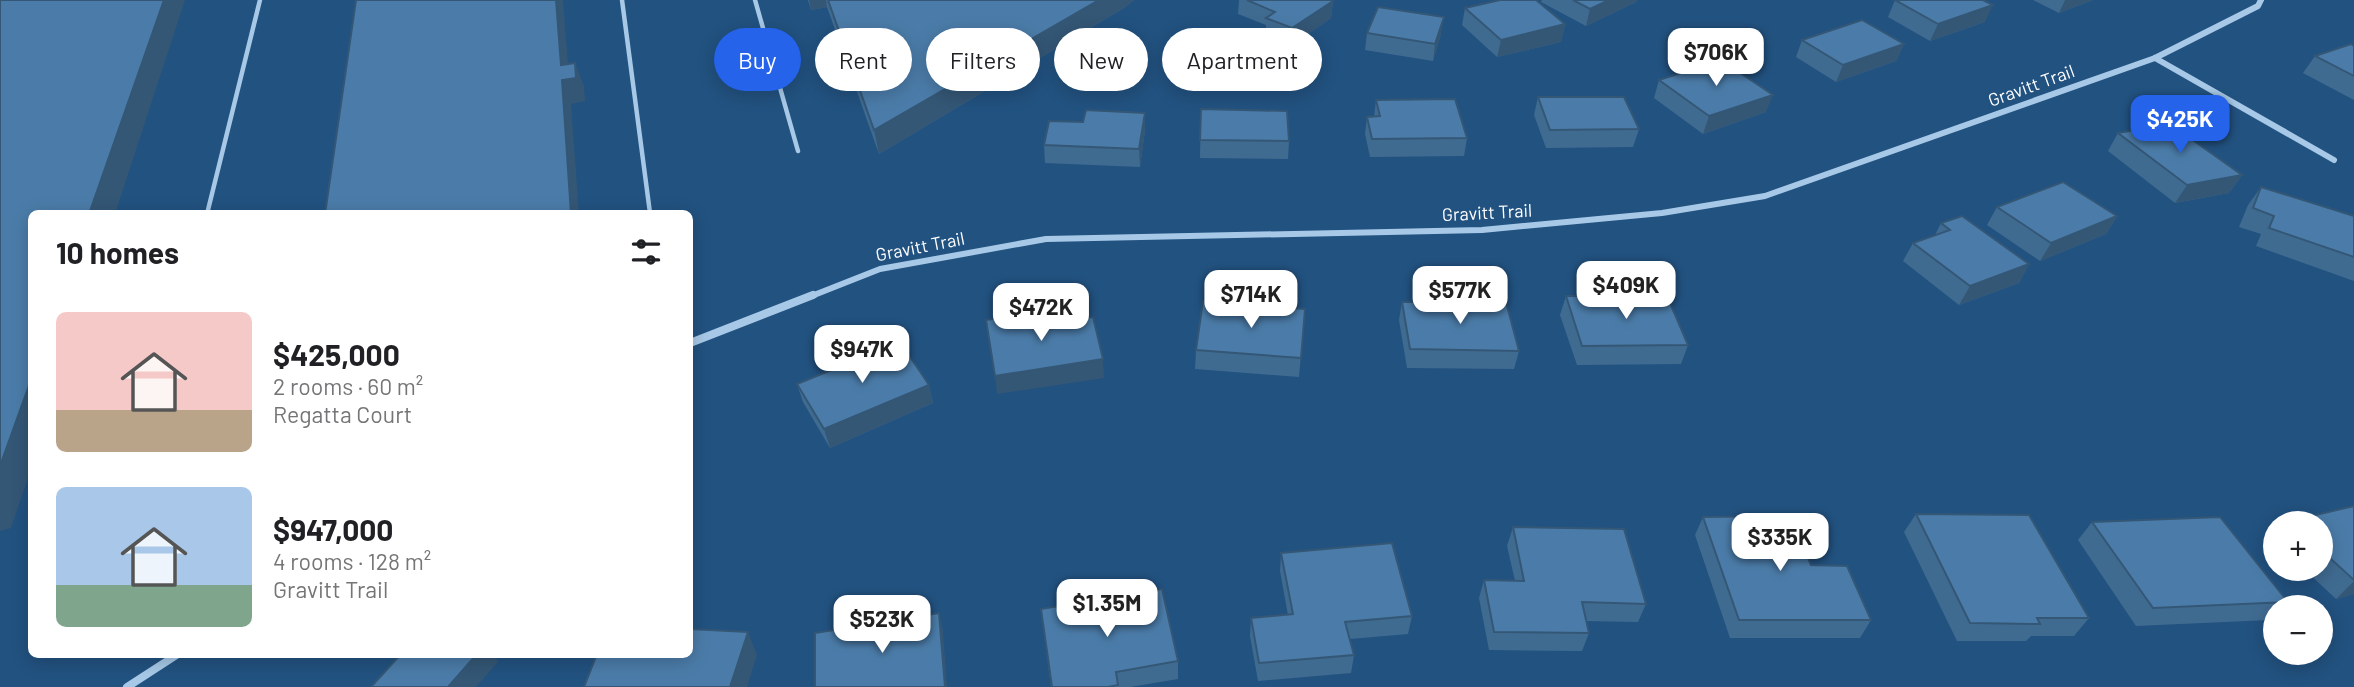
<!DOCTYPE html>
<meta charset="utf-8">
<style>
:root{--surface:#fff;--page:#f2f2f2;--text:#202124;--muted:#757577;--accent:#2563eb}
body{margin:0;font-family:Barlow,sans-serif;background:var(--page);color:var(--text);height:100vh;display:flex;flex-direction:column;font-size:26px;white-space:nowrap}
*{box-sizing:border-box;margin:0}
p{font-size:23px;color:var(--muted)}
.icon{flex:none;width:38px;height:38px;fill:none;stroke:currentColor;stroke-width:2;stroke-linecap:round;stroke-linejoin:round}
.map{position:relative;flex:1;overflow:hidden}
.drawer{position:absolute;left:28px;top:210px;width:665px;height:448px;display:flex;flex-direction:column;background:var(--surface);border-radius:10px;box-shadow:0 4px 18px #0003}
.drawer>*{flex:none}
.top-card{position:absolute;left:714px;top:28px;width:665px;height:63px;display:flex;gap:14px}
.fabs{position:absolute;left:2263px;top:511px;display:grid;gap:14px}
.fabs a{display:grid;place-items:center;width:70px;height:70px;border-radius:50%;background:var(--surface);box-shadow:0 4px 18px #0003;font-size:35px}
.price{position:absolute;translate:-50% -60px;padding:0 16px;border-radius:14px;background:#fff;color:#222;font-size:23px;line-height:46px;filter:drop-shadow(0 2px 4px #0008)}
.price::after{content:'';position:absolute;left:50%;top:42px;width:21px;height:16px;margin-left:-10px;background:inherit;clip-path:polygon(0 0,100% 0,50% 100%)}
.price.active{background:var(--accent);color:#fff}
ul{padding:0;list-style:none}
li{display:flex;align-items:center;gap:21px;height:175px;padding:0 28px}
li span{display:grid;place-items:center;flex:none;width:196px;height:140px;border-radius:10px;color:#555}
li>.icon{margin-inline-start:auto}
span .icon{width:84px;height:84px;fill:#fffc;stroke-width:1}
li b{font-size:30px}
h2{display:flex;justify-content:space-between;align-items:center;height:84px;padding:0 28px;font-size:30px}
.tag{padding:0 24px;border-radius:32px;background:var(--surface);box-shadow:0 4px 18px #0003;font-size:24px;line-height:63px}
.tag.active{background:var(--accent);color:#fff}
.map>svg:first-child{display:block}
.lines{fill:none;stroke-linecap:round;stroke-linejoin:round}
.lane{stroke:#a7c9e7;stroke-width:4.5}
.street-far1{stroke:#a7c9e7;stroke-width:6}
.street{stroke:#a7c9e7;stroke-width:8}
.wall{fill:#406b91}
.shaded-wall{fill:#345776}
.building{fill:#4b7ca9;stroke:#345776;stroke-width:2}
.labels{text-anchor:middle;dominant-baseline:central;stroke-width:5;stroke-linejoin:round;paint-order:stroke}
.street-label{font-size:18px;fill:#fff;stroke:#225280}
</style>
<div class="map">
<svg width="2354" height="687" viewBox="0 0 2354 687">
<rect width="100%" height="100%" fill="#225280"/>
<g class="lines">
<g class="lane">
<polyline points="622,0 650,213"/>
<polyline points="755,0 798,151"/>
<polyline points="207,214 260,0"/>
</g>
<g class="street-far1">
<polyline points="2155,58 2334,160"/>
<polyline points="809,297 880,269 1046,239 1482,230 1662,213 1765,196 2155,58 2258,6 2261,0"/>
</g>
<g class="street">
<polyline points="690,343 813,295"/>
<polyline points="127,687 178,654"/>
</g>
</g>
<g class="wall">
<polygon points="808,0 1134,0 1124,8 879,154 827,7 811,10"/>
<polygon points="1239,0 1331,0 1333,1 1331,18 1291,46 1266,35 1266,25 1238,14"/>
<polygon points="1542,0 1637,0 1636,2 1586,26 1541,2"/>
<polygon points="1895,0 1985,22 1930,41 1888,17"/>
<polygon points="2033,0 2093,0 2059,13"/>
<polygon points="1465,8 1565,24 1561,42 1497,57 1462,25"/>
<polygon points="1367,33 1441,34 1433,61 1365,50"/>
<polygon points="1802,40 1904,44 1896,61 1836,82 1796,57"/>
<polygon points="2354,46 2354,100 2303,73 2315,56"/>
<polygon points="1659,80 1766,112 1703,134 1654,98"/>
<polygon points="1538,97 1639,129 1633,147 1546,148 1534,115"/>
<polygon points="1376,100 1467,138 1464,156 1370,157 1365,134 1367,117 1374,117"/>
<polygon points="1201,109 1289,141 1288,159 1200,158"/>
<polygon points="1145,113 1145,130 1140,167 1045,163 1044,145 1083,122"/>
<polygon points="2118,133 2242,175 2229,193 2175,203 2108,151"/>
<polygon points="2261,187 2354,216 2354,281 2256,246 2261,234 2239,227 2248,205"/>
<polygon points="1997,207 2117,216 2106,234 2040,261 1987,225"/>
<polygon points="1941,223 2029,264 2019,283 1959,305 1903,261 1913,243 1935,235"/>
<polygon points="1566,296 1688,345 1681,364 1577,365 1560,315"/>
<polygon points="1402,302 1519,351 1514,369 1407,368 1399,320"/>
<polygon points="1305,309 1299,377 1195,369 1196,350"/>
<polygon points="797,384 929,385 933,403 830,448 803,402"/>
<polygon points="2354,506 2354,594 2336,599 2304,569 2320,569 2320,523 2288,523 2290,521"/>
<polygon points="1916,514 2089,618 2074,636 2031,636 2026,641 1957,641 1904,532"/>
<polygon points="1703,517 1811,565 1871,620 1860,638 1730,638 1695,535"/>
<polygon points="2092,522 2288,602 2283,607 2275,607 2275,615 2269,620 2136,626 2078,540"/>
<polygon points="1513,527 1646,604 1638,622 1586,621 1589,633 1582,651 1489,650 1479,598 1484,580 1515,581 1507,546"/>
<polygon points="1281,553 1412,616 1408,634 1350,639 1354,655 1351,673 1258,681 1250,636 1251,618 1288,615 1280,571"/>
<polygon points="1041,609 1178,661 1178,679 1130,687 1051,687"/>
</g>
<g class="shaded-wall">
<polygon points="164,0 185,0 115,214 89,214"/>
<polygon points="556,0 563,0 569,79 575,63 584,86 585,101 571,104 579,214 571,214"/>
<polygon points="809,0 826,0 827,7 811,10"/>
<polygon points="1099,0 1134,0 1124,8 879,154 874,130"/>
<polygon points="1609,0 1637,0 1636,2 1586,26 1590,9"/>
<polygon points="2065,0 2093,0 2059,13"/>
<polygon points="1333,1 1331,18 1291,46 1292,28"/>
<polygon points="1993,5 1985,22 1930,41 1938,24"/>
<polygon points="1444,17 1441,34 1433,61 1435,44"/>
<polygon points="1565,24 1561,42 1497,57 1501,40"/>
<polygon points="1904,44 1896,61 1836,82 1843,65"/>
<polygon points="1773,95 1766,112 1703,134 1709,116"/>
<polygon points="1145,113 1145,130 1140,167 1139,149"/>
<polygon points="2242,175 2229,193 2175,203 2187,185"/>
<polygon points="2117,216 2106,234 2040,261 2051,243"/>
<polygon points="2029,264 2019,283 1959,305 1970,286"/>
<polygon points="1103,359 1104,378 997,394 995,376"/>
<polygon points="32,377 32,466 11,528 0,531 0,466"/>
<polygon points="929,385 933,403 830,448 824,429"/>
<polygon points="2354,581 2354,594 2336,599"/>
<polygon points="939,613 943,631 947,687 945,687"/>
<polygon points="748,632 757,655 747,687 730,687"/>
<polygon points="477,654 494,654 498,662 476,687 448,687"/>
</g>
<g class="building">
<polygon points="0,0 164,0 89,214 32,214 32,377 0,466"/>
<polygon points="356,0 556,0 561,65 575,63 576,78 562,80 571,214 325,214"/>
<polygon points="828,0 1099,0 874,130"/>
<polygon points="1247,0 1331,0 1333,1 1292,28 1266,18 1275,12"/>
<polygon points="1500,0 1536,0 1565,24 1501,40 1465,8"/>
<polygon points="1573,0 1609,0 1590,9"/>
<polygon points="1895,0 1983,0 1993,5 1938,24"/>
<polygon points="1378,7 1444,17 1435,44 1367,33"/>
<polygon points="1862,20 1904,44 1843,65 1802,40"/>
<polygon points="2351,44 2354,46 2354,76 2315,56"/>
<polygon points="1721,60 1773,95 1709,116 1659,80"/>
<polygon points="1538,97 1624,97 1639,129 1550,130"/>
<polygon points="1455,99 1467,138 1372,139 1367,117 1380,116 1376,100"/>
<polygon points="1201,109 1287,111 1289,141 1200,140"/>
<polygon points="1086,110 1145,113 1139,149 1044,145 1049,121 1083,122"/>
<polygon points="2170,124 2242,175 2187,185 2118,133"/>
<polygon points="2063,182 2117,216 2051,243 1997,207"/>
<polygon points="2261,187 2354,216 2354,257 2269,228 2274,216 2253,208"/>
<polygon points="1962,216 2029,264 1970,286 1913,243 1950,230 1941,223"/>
<polygon points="1566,296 1667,296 1688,345 1582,346"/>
<polygon points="1203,301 1305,309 1301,358 1196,350"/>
<polygon points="1402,302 1506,302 1519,351 1410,349"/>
<polygon points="1034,313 1036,325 1093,317 1103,359 995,376 986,320"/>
<polygon points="900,342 929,385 824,429 797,384"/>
<polygon points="2354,506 2354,580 2320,549 2320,523 2292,523 2290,521"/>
<polygon points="1916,514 2029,515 2089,618 2037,618 2040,624 1970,623"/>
<polygon points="1790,516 1811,565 1847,566 1871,620 1739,620 1703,517"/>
<polygon points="2220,517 2288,602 2153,608 2092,522"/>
<polygon points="1513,527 1624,529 1646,604 1582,602 1589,633 1494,632 1484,580 1524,581"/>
<polygon points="1392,543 1412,616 1345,622 1354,655 1259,663 1251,618 1293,614 1281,553"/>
<polygon points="1162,589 1178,661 1116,672 1118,685 1108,687 1052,687 1041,609"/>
<polygon points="939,613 945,687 815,687 815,633"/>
<polygon points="690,629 748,632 730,687 584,687 597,654 690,654"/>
<polygon points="401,654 477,654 448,687 371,687"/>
</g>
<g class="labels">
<g class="street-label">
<text transform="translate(2031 85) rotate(-20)">Gravitt Trail</text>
<text transform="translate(1487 212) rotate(-3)">Gravitt Trail</text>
<text transform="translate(920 246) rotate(-11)">Gravitt Trail</text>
</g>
</g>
</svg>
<div class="fabs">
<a>+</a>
<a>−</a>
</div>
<b class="price" style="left:1716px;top:88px">$706K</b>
<b class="price active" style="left:2180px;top:155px">$425K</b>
<b class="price" style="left:1626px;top:321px">$409K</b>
<b class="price" style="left:1460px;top:326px">$577K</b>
<b class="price" style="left:1251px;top:330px">$714K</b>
<b class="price" style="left:1041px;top:343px">$472K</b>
<b class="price" style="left:862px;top:385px">$947K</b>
<b class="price" style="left:1780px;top:573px">$335K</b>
<b class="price" style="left:1107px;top:639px">$1.35M</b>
<b class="price" style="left:882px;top:655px">$523K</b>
<div class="top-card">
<a class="tag active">Buy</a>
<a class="tag">Rent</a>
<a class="tag">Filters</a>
<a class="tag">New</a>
<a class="tag">Apartment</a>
</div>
<section class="drawer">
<h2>10 homes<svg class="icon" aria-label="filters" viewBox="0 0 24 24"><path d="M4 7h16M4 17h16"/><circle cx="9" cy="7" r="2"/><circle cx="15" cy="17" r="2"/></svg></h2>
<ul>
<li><span style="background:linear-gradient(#f6c9c9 70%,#b9a48a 0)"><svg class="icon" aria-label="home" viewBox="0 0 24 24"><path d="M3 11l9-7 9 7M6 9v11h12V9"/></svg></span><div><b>$425,000</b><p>2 rooms · 60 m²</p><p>Regatta Court</p></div></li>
<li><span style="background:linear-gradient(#a9c7e8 70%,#7fa58c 0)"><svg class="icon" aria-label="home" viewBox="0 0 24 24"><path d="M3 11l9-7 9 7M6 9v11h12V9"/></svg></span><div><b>$947,000</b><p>4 rooms · 128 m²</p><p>Gravitt Trail</p></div></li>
</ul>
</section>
</div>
